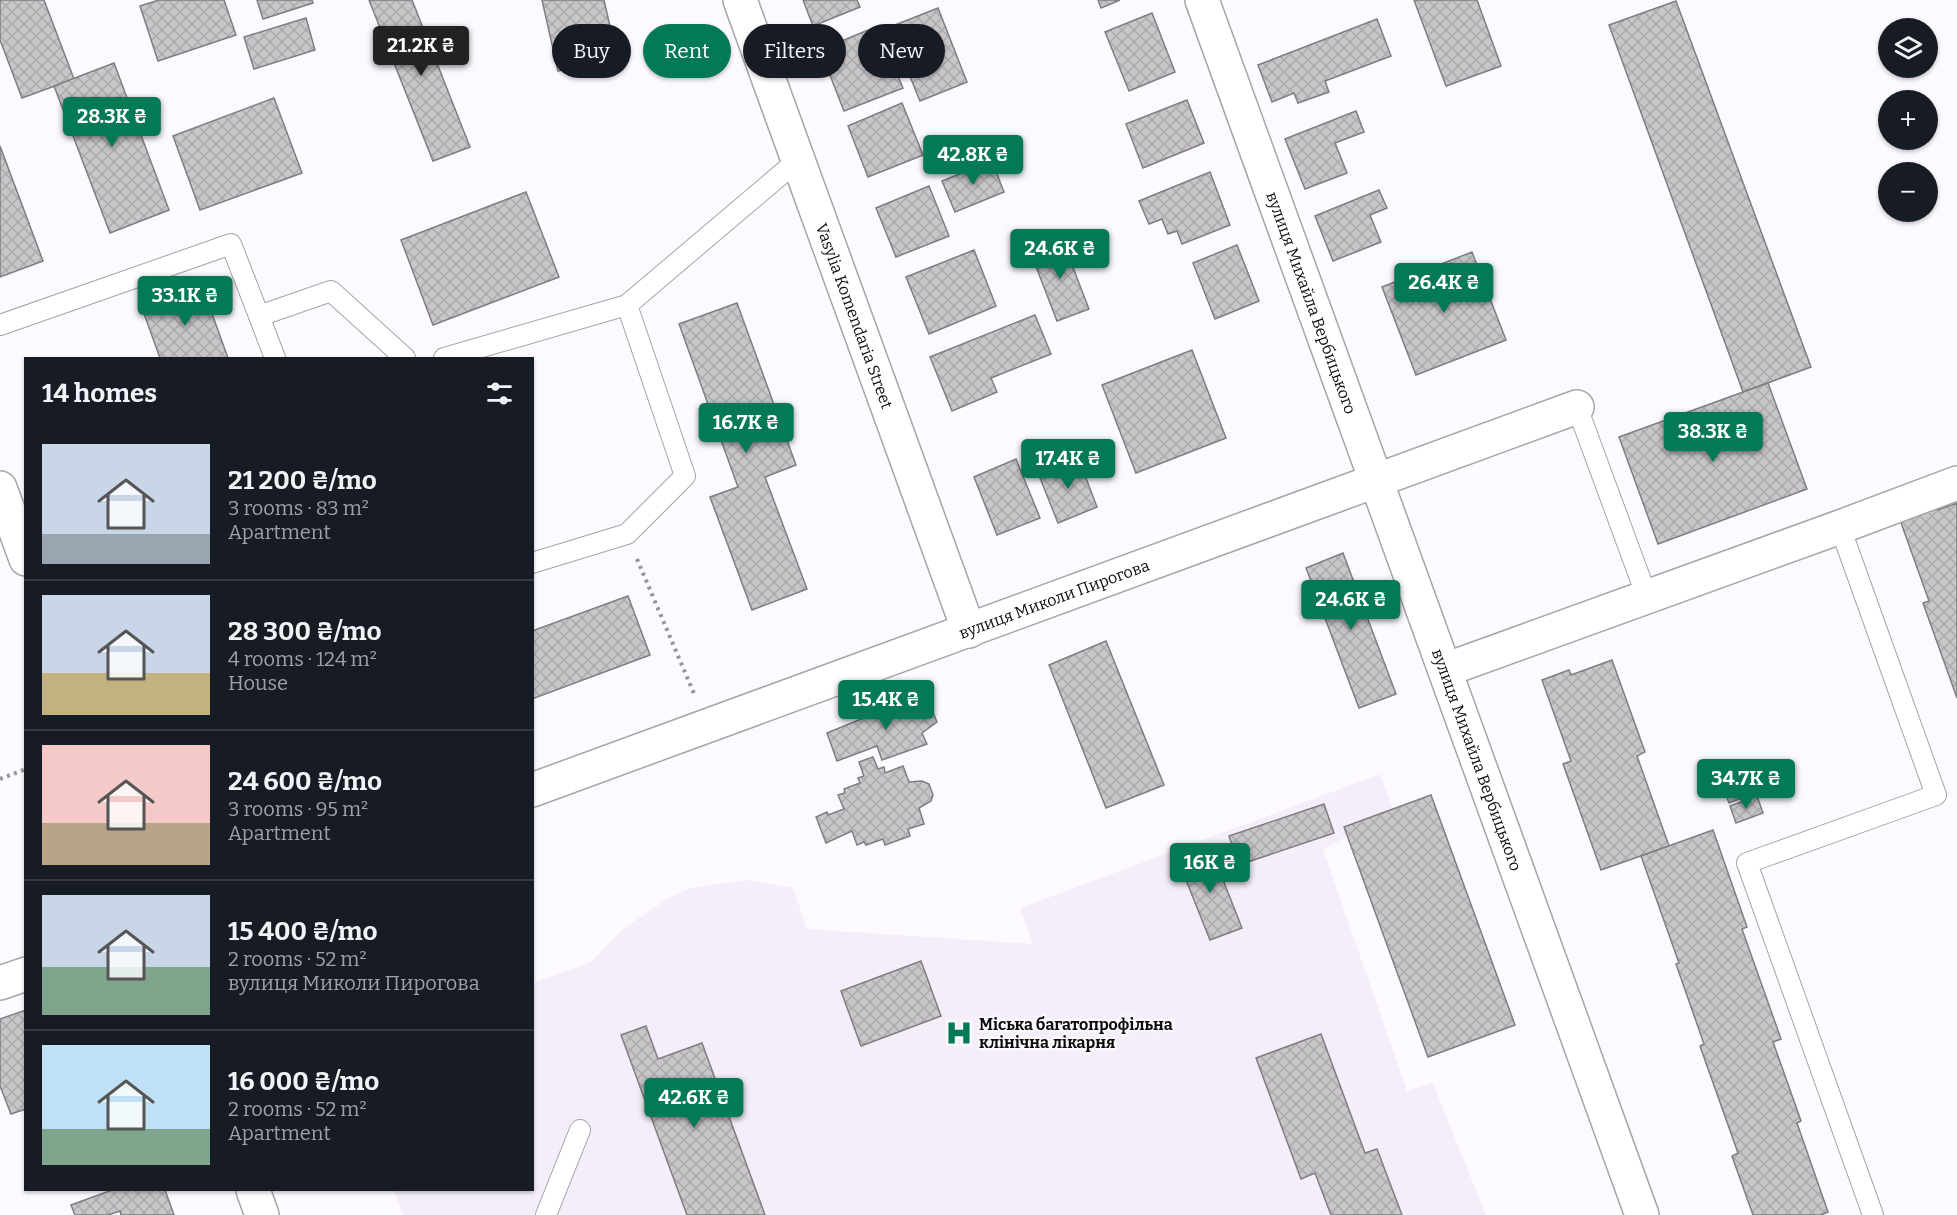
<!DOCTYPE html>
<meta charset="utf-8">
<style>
:root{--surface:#171b24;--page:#242831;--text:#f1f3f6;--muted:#9ea1a6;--line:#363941;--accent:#037955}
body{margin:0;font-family:Bitter,serif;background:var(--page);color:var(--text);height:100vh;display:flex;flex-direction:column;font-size:22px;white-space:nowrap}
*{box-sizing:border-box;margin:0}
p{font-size:20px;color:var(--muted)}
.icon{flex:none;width:33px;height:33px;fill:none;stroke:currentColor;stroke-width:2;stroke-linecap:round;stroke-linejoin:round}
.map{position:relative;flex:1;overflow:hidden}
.sheet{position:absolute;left:24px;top:357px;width:510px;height:834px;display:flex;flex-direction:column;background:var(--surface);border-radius:0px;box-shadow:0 2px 4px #0004}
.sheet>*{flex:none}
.top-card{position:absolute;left:552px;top:24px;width:570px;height:54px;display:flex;gap:12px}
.fabs{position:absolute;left:1878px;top:18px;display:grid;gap:12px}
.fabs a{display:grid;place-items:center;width:60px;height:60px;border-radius:50%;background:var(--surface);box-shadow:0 2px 4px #0004;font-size:30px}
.price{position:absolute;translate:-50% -51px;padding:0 14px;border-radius:6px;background:var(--accent);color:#fff;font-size:20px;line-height:39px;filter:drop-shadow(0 2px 3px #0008)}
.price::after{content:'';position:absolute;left:50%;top:36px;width:18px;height:14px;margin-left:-9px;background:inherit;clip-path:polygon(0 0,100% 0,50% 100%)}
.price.current{background:#222;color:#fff}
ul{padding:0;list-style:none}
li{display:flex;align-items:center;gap:18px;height:150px;padding:0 18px}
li+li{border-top:2px solid var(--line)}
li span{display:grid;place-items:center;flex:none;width:168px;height:120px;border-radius:0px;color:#555}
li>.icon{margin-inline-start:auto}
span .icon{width:72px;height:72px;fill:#fffc;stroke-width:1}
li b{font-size:26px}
h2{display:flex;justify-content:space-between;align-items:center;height:72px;padding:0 18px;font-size:26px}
.tag{padding:0 21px;border-radius:27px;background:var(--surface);box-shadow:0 2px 4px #0004;font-size:21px;line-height:54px}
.tag.current{background:var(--accent);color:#fff}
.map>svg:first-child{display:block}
.built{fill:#f5eefa}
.building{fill:url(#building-cross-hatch);stroke:#807d81;stroke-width:1.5}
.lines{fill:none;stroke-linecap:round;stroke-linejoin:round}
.service-casing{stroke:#a7a4a8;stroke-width:22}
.minor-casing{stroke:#a7a4a8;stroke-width:36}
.secondary-casing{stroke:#a7a4a8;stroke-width:36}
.path{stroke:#979498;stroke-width:4;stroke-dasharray:3 4.5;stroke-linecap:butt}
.service{stroke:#fff;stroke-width:20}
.minor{stroke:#fff;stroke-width:33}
.secondary{stroke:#fff;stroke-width:33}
.labels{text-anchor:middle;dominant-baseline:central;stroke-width:4.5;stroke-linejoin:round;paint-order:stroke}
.street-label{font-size:16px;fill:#0d0c0d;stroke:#fdfaff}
.poi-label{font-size:16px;font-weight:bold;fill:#0d0c0d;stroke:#fdfaff;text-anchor:start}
</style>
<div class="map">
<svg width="1957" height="1215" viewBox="0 0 1957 1215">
<defs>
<pattern id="building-cross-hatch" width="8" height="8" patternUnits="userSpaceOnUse" patternTransform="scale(1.5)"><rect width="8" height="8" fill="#c9c6ca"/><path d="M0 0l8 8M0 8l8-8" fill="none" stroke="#aba9ac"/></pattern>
</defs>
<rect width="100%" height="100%" fill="#fdfaff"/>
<polygon class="built" points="1380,774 1393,809 1344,826 1346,837 1323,849 1407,1091 1433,1083 1486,1215 403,1215 394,1190 532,1190 533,983 591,962 622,930 668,898 691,888 747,880 793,888 807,929 1033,944 1020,908"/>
<g class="building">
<polygon points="0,0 44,0 74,79 22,98 0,40"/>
<polygon points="159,0 224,0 236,35 158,61 140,6"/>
<polygon points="257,0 312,0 313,3 263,19"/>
<polygon points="369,0 412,0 470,147 433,161"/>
<polygon points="542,0 604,0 617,57 558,71"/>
<polygon points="803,0 857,0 860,7 813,26"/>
<polygon points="1098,0 1120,0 1101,8"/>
<polygon points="1414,0 1477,0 1501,66 1446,86"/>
<polygon points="1676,1 1811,367 1743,392 1609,25"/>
<polygon points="938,8 967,82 920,101 890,27"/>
<polygon points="1152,13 1175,72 1129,91 1105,32"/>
<polygon points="306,18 315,50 254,69 244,37"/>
<polygon points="1377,19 1391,56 1325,81 1329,92 1298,103 1294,93 1272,102 1258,65"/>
<polygon points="873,28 883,54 888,52 903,88 844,111 820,50"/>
<polygon points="114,63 169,210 110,233 54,86"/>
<polygon points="274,98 302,173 200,210 173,136"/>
<polygon points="1187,100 1204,143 1143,168 1126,124"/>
<polygon points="902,103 923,155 868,177 848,126"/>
<polygon points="1356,111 1364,132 1335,143 1347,173 1305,189 1285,139"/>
<polygon points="0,146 43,261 0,277"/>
<polygon points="992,161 1004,192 955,212 942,181"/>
<polygon points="1210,172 1230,225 1182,244 1177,231 1168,234 1162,219 1149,224 1139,201"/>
<polygon points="929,186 949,236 896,257 876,208"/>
<polygon points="1379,190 1387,208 1370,215 1381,242 1333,261 1315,216"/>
<polygon points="526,192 559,277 433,325 401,240"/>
<polygon points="1062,239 1089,309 1057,321 1030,251"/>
<polygon points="1237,245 1259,301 1215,319 1193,263"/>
<polygon points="974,250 996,306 929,334 906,277"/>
<polygon points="1472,252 1506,340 1416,375 1382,287"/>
<polygon points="202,286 228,358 160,358 142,308"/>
<polygon points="737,303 796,465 765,477 807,589 752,610 710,497 738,487 679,324"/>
<polygon points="1035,315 1051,354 991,378 997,392 952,411 930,357"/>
<polygon points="1192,350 1226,438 1136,473 1102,385"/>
<polygon points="1768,383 1807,489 1658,544 1619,437"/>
<polygon points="1078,457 1097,507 1058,523 1038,473"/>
<polygon points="1016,459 1040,518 997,535 974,477"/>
<polygon points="1957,503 1957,698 1923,603 1929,601 1900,520 1936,507 1938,510"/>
<polygon points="1343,553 1396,694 1359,708 1306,568"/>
<polygon points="628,596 650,655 532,699 532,631"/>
<polygon points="1106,641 1164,785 1106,808 1049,665"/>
<polygon points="1612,660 1645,752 1637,756 1669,846 1601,870 1563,764 1571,761 1542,680 1569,670 1571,675"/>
<polygon points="910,699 928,700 937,722 922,733 927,744 882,760 877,746 837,761 827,733"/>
<polygon points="873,757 878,769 884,767 885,773 903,766 909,782 922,781 929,784 933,795 931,801 919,808 924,824 908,829 910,836 885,845 883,839 866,845 864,842 857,845 852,831 826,843 816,817 827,812 828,815 844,809 838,795 845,793 844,789 860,783 858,778 864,776 859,762"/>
<polygon points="1750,777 1755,793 1729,803 1723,787"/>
<polygon points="1431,795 1515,1025 1428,1057 1344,827"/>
<polygon points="1757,796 1763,813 1736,823 1730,806"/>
<polygon points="1324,804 1334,833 1239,865 1229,836"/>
<polygon points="1713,830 1747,927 1742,929 1781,1039 1773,1042 1801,1121 1797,1123 1828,1212 1821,1215 1753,1215 1732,1156 1738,1153 1700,1046 1704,1044 1676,964 1679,963 1641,856"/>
<polygon points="1210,847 1242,928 1210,940 1178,860"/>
<polygon points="921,961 941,1016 861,1046 841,991"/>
<polygon points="26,1010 26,1109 11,1114 0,1086 0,1019"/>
<polygon points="646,1026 658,1059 702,1043 765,1215 687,1215 621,1035"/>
<polygon points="1321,1034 1365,1153 1377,1149 1402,1215 1331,1215 1315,1173 1301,1179 1256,1058"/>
<polygon points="112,1190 165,1190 174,1215 121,1215 120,1211 108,1215 75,1215 71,1205"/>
</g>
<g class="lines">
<defs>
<g id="service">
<polyline points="259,316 275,358"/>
<polyline points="0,325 231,244 259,316 331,291 405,358"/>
<polyline points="444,358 627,305 798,160"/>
<polyline points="1577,407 1647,597"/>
<polyline points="1840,527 1936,795 1747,863 1873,1215"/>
<polyline points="532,563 627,534 685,476 627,305"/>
<polyline points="546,1215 580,1130"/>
</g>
<g id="minor">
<path id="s1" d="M 740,0 L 969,631"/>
<path id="s2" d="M 1202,0 L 1642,1215"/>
<polyline points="1445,670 1840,527 1957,483"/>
<path id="s3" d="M 532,790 L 1577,407"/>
<polyline points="0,983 26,974"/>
</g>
<g id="secondary">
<polyline points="0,488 26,559"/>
<polyline points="253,1190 262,1215"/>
</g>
</defs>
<use href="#service" class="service-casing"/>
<use href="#minor" class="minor-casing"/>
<use href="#secondary" class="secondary-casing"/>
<g class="path">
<polyline points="637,559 695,696"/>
<polyline points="0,779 26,769"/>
</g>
<use href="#service" class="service"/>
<use href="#minor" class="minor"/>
<use href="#secondary" class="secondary"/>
</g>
<defs>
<symbol id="hospital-bare" viewBox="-9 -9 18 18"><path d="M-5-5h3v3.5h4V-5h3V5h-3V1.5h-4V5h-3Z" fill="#037955" stroke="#fdfaff" stroke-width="2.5" paint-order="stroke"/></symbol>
</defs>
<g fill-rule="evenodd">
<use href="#hospital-bare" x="940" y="1014" width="38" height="38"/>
</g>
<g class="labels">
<g class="street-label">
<text stroke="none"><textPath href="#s2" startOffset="322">вулиця Михайла Вербицького</textPath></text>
<text stroke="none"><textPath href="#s1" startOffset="336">Vasylia Komendaria Street</textPath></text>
<text stroke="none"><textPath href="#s3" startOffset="556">вулиця Миколи Пирогова</textPath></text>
<text stroke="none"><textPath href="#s2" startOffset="808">вулиця Михайла Вербицького</textPath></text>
</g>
<g class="poi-label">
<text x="979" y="1024">Міська багатопрофільна<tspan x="979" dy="18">клінічна лікарня</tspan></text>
</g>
</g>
</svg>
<div class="fabs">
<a><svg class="icon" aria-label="layers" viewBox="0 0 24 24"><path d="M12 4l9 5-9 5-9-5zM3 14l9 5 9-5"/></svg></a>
<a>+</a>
<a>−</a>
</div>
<b class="price current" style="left:421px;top:77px">21.2K ₴</b>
<b class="price" style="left:112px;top:148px">28.3K ₴</b>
<b class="price" style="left:973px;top:186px">42.8K ₴</b>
<b class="price" style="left:1060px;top:280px">24.6K ₴</b>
<b class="price" style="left:1444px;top:314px">26.4K ₴</b>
<b class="price" style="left:185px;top:327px">33.1K ₴</b>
<b class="price" style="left:746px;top:454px">16.7K ₴</b>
<b class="price" style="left:1713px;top:463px">38.3K ₴</b>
<b class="price" style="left:1068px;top:490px">17.4K ₴</b>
<b class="price" style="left:1351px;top:631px">24.6K ₴</b>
<b class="price" style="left:886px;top:731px">15.4K ₴</b>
<b class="price" style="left:1746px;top:810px">34.7K ₴</b>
<b class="price" style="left:1210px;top:894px">16K ₴</b>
<b class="price" style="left:694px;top:1129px">42.6K ₴</b>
<div class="top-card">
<a class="tag">Buy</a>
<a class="tag current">Rent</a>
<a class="tag">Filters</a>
<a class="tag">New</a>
</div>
<section class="sheet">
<h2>14 homes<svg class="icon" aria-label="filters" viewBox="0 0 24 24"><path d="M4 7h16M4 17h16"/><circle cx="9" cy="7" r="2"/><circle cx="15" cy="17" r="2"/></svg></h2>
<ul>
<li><span style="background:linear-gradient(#c9d6e8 75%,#9aa5b1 0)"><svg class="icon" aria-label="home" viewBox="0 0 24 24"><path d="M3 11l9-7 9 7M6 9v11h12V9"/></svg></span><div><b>21 200 ₴/mo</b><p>3 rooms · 83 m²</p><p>Apartment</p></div></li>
<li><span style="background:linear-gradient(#c9d6e8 65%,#c2b280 0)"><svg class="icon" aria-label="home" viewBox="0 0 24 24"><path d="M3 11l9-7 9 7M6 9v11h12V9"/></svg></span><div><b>28 300 ₴/mo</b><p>4 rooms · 124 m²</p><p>House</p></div></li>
<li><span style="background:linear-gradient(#f6c9c9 65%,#b9a48a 0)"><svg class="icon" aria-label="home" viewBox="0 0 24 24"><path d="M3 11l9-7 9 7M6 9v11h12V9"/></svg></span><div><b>24 600 ₴/mo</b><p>3 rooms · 95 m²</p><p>Apartment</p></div></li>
<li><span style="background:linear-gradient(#c9d6e8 60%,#7fa58c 0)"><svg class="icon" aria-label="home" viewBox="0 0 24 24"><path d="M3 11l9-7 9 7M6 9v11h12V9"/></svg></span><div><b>15 400 ₴/mo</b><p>2 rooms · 52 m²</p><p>вулиця Миколи Пирогова</p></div></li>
<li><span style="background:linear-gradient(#bfe0f5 70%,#7fa58c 0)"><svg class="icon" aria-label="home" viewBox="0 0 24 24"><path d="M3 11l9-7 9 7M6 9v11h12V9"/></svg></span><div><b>16 000 ₴/mo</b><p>2 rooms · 52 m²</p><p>Apartment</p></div></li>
</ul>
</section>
</div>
